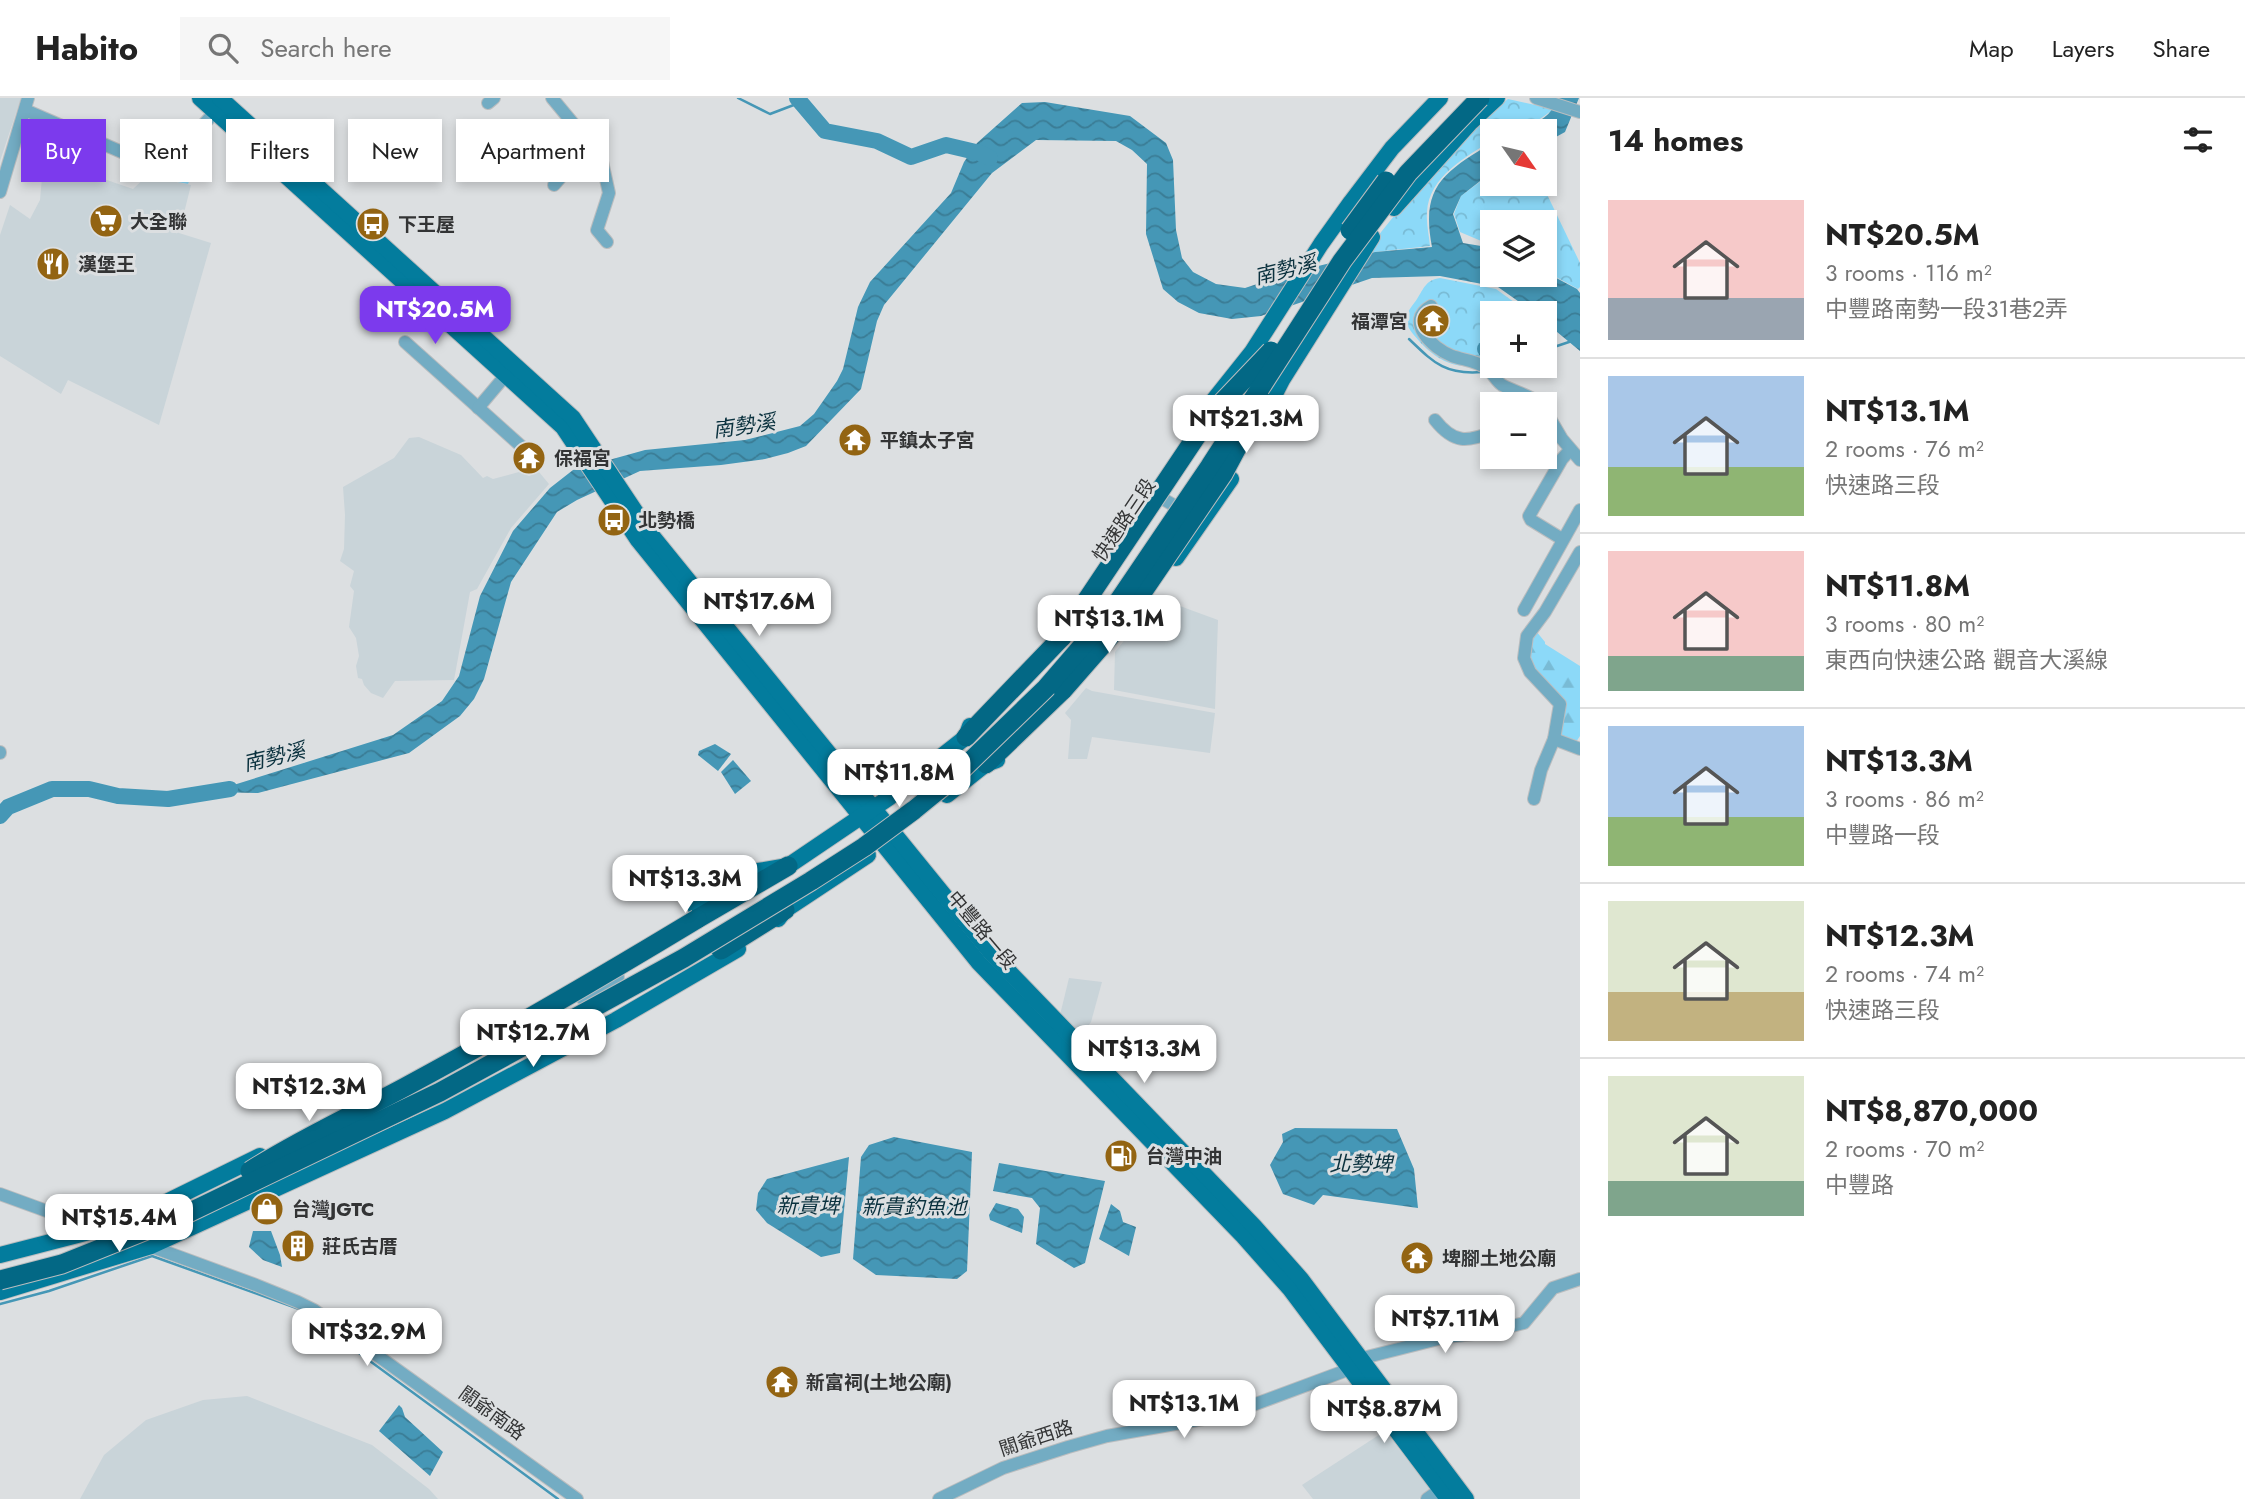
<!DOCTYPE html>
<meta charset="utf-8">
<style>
:root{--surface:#fff;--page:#f6f6f6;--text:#222;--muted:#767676;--line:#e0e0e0;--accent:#7c3aed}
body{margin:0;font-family:Jost,"Noto Sans TC",sans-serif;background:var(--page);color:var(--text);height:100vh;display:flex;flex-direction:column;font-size:26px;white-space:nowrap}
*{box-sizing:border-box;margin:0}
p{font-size:23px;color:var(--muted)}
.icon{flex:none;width:38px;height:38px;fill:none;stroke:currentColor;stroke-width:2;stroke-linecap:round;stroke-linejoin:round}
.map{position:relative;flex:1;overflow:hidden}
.details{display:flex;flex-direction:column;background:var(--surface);width:665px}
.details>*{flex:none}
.top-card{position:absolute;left:21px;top:21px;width:665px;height:63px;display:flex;gap:14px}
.needle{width:46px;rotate:124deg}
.controls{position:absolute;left:1480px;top:21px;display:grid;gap:14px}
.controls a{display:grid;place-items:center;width:77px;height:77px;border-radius:0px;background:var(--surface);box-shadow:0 4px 10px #0003;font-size:35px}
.price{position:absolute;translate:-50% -60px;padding:0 16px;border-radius:14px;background:#fff;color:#222;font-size:23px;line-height:46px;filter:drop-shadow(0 2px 4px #0008)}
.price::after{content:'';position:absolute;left:50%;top:42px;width:21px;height:16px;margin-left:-10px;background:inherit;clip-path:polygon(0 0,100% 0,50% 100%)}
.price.active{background:var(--accent);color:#fff}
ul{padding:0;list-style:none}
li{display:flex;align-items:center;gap:21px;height:175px;padding:0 28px}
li+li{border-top:2px solid var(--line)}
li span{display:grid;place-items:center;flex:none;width:196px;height:140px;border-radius:0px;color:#555}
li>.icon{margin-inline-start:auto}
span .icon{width:84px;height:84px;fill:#fffc;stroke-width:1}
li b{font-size:30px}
h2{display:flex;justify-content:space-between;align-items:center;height:84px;padding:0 28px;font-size:30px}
.pill{padding:0 24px;border-radius:0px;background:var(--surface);box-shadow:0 4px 10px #0003;font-size:24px;line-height:63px}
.pill.active{background:var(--accent);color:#fff}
header{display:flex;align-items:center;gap:42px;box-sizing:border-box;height:98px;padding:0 35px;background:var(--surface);border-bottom:2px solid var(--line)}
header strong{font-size:33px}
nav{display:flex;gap:38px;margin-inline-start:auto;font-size:24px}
.search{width:490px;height:63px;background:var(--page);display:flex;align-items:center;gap:18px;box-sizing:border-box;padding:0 24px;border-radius:0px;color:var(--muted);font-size:26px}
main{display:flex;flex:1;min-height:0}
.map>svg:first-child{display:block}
.built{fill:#c9d4d9}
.forest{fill:url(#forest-firs)}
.park{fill:url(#park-crowns)}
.water{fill:url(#water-waves)}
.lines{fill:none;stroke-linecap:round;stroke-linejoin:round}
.stream{stroke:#4597b6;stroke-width:2.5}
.river{stroke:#4597b6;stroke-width:16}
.minor-casing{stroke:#babdbf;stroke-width:14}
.major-casing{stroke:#babdbf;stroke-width:18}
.highway-casing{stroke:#babdbf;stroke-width:21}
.minor{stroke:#73acc3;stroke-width:12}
.major{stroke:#037c9d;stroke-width:16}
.highway{stroke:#036885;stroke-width:19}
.highway-bridge-casing{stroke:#babdbf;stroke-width:21;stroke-linecap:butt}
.highway-bridge{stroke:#036885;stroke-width:19}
.labels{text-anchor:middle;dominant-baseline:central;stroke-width:6;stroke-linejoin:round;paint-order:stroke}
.poi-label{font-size:19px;font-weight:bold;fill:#333435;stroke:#dcdfe1;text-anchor:start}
.street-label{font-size:19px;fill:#333435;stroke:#dcdfe1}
.water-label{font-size:21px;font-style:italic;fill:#0a313e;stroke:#dcdfe1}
</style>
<header>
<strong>Habito</strong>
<div class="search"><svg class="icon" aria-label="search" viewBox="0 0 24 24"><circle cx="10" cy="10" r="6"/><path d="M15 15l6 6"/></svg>Search here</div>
<nav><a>Map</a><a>Layers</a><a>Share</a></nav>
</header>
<main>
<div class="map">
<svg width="1580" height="1401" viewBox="0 0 1580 1401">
<defs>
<pattern id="forest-firs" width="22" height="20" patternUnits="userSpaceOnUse" patternTransform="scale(1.75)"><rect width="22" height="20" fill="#8cd9f8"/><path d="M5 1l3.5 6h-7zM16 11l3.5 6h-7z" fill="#79bbd5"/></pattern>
<pattern id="park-crowns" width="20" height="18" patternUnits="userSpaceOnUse" patternTransform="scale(1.75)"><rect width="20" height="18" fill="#8cd9f8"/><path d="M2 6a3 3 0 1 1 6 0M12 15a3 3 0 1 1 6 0" fill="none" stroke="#79bbd5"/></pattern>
<pattern id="water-waves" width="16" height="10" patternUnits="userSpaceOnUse" patternTransform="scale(1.75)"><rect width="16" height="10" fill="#4597b6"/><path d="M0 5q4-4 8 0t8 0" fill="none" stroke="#3a7c95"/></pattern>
</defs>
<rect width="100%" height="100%" fill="#dcdfe1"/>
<g class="built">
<polygon points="0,0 21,0 0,63"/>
<polygon points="66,56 69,69 133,91 147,78 191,87 179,135 211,145 159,327 68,282 61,296 0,258 0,137 10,107 30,121 40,102 44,57"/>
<polygon points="419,339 461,357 483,380 487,378 493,381 519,374 529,378 539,374 549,386 511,430 477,491 470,494 454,582 395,583 383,600 371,595 364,587 362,581 358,580 356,568 359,558 356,540 349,529 354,493 350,488 354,473 340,463 344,451 345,417 343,389 394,360 409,340"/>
<polygon points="1158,500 1218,522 1215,611 1114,592 1115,554"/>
<polygon points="1086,590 1092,593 1215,615 1210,655 1092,639 1087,661 1068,661 1071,622 1065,615"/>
<polygon points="1069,880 1102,884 1091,924 1079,940 1059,921"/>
<polygon points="247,1298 372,1347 429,1391 438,1401 80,1401 104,1357 146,1322 203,1302"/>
<polygon points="1385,1333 1431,1393 1419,1401 1313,1401 1302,1387"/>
</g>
<path class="forest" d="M 1536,533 L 1545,544 L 1545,546 L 1580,568 L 1580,638 L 1576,644 L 1560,640 L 1565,606 C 1545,582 1519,567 1536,533 Z"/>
<g class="park">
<path d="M 1508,1 L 1553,11 C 1535,27 1516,33 1493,33 L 1493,42 C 1466,59 1429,78 1427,114 C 1426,125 1429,137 1430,148 L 1365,155 C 1408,99 1453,45 1508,1 Z"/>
<path d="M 141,37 C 147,51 152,68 170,71 C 179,72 183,71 192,76 L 188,86 L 147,78 L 127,69 Z"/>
<polygon points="1493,74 1493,86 1542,86 1580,165 1580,189 1578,191 1545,173 1545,124 1493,124 1493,148 1460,134 1454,116 1461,98"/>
<path d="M 1440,180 L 1496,191 L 1529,215 L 1493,215 L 1493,267 C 1460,271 1442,268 1419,243 C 1413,236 1406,229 1406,220 C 1407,213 1414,206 1417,201 C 1424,190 1426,182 1440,180 Z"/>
</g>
<g class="water">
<path d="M 1558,0 L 1579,0 L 1565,34 L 1545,45 L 1545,33 L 1518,33 C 1537,24 1550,21 1558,0 Z"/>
<path d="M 1045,4 L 1130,18 L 1166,45 L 1173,62 L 1176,132 L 1182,160 L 1193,174 L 1216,186 L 1245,190 L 1290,175 L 1375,154 L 1432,149 C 1420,87 1445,74 1493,44 L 1493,73 L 1461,98 L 1453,116 L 1463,145 L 1493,150 L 1493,177 L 1545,177 L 1545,174 L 1577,191 L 1580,195 L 1580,253 L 1545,224 L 1545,215 L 1535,215 L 1498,189 L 1440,178 L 1372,180 L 1261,218 L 1232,221 L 1199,215 L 1178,204 L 1163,191 L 1146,136 L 1147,66 L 1132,52 L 1116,43 L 1036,42 L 992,75 L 884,207 L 877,223 L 861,291 L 806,348 L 788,355 L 765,361 L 721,367 L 640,373 L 577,402 L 557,414 L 511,484 L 484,581 L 474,601 L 460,618 L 409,655 L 258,695 L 211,694 L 393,637 L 442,603 L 459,578 L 480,498 L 513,433 L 550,390 L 573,372 L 645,352 L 745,342 L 800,328 L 814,316 L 837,283 L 843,271 L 858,209 L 870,184 L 951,95 L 964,64 L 977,45 L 1022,5 Z"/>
<circle cx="1485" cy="251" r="8"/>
<polygon points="715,646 731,656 718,673 698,657 699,653"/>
<polygon points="733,662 751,683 735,696 721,674"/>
<polygon points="1295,1030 1397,1031 1414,1071 1418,1110 1323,1097 1314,1107 1283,1096 1270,1067 1283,1044 1282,1036"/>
<polygon points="894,1039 972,1054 967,1173 957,1181 876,1177 853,1161 861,1059 869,1047"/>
<polygon points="849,1059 840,1155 821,1159 767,1125 756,1112 758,1095 767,1081"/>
<polygon points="999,1065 1105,1083 1085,1165 1074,1170 1036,1146 1040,1110 1032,1100 993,1093"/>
<polygon points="996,1105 1018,1111 1024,1119 1022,1135 990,1122 989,1117"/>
<polygon points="1111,1106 1120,1113 1123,1124 1136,1129 1129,1158 1099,1141"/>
<polygon points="253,1133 271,1133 280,1157 282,1169 263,1162 249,1149"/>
<polygon points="399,1307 402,1310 405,1319 443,1354 430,1378 379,1333"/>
</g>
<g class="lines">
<g class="stream">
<polyline points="738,0 770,16 799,5"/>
<path d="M 1409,241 C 1434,265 1445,277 1482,274"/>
<polyline points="1545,252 1572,243"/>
<polyline points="1496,271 1507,268"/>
<polyline points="0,1206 49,1193 152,1158 299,1211 558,1401"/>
</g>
<g class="river">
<polyline points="797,0 825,33 877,43 911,59 946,47 980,55 990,60"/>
<polyline points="0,718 8,709 52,691 89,691 118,698 168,701 230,691"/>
</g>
<defs>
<g id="minor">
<polyline points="552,0 601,59 609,95 597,132 607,144"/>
<polyline points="1536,0 1580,14"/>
<polyline points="488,5 494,0"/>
<polyline points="25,12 124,55"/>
<polyline points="170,63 215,14"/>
<polyline points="554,87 573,65 593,49"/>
<polyline points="0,94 28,0"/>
<path d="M 1431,208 C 1404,223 1432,250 1452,258 C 1463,262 1478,263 1487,271 C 1493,275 1496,283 1502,287 C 1515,294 1529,297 1541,306"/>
<polyline points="405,244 521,348"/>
<polyline points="478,310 505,278"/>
<polyline points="1545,312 1562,341 1580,362"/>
<path d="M 1435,322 C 1454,346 1467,344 1493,334"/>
<polyline points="1151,394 1187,415"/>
<polyline points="1562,441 1531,422 1529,418 1562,361 1570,352"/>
<polyline points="1524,512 1580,412"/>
<polyline points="1554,641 1580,651"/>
<polyline points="0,654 0,655"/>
<polyline points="1534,701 1541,672 1554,641 1560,606 1530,574 1524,560 1527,538 1545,514 1580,454"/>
<polyline points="582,900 618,879"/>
<polyline points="0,1096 99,1132"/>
<polyline points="147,1147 256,1187 298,1204 314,1212 577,1401"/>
<polyline points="939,1401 1003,1370 1068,1349 1107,1338 1226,1317 1350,1271 1359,1261 1446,1239 1483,1235 1524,1225 1553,1190 1580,1181"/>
<polyline points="1427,1401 1441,1391"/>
</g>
<g id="major">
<polyline points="200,0 563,329 638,442 979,865 1243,1138 1290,1191 1448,1401"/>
<polyline points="220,0 573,320 649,434 991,855 1254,1128 1301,1181 1466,1401"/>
<polyline points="1394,110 1470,25 1497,0"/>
<polyline points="1209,308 1252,254 1321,146 1351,104 1392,50 1440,0"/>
<polyline points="1262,321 1282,282 1372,139"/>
<polyline points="1176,460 1231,381"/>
<polyline points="947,697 986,666 997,662"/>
<polyline points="696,811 758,773 788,768 890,699 966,639 970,628"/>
<polyline points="778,821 785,812 868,757"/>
<polyline points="0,1157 97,1132 144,1115 260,1058"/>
<polyline points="0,1194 151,1148 445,1013 616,922 738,851"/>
</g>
<g id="highway">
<polyline points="966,639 1062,539"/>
<polyline points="986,666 1063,592"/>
<polyline points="697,821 788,768"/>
<polyline points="721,852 785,812"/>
</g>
</defs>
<use href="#minor" class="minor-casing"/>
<use href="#major" class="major-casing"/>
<use href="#highway" class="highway-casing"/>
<use href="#minor" class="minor"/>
<use href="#major" class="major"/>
<use href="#highway" class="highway"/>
<defs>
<g id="highway-bridge">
<polyline points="1350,132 1386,83"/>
<polyline points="1062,539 1212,315 1271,253"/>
<polyline points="1063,592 1119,528 1148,486 1223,376 1262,303"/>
<path d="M 250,1073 C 300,1041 353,1017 405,989 C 504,936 601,879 697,821"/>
<polyline points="0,1182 62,1166 184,1117 440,994 684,860 811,783 864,749 914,712 952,681 1046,590 1109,517 1210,368 1342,163 1408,75 1480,0"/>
</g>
</defs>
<use href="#highway-bridge" class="highway-bridge-casing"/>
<use href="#highway-bridge" class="highway-bridge"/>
</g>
<defs>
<symbol id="supermarket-disc" viewBox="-11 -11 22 22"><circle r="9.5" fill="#936412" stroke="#dcdfe1"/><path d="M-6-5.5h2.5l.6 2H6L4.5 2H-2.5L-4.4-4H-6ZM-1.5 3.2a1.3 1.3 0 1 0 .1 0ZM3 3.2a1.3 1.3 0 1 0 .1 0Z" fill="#fff"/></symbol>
<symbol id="bus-disc" viewBox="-11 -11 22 22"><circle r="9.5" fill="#936412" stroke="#dcdfe1"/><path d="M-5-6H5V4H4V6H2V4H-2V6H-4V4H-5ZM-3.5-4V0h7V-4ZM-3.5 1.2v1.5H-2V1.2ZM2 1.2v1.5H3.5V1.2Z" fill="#fff"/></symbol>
<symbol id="restaurant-disc" viewBox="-11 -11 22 22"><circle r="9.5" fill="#936412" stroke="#dcdfe1"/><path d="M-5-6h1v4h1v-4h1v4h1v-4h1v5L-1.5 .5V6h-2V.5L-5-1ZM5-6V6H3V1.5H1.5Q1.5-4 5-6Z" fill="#fff"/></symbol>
<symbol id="temple-disc" viewBox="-11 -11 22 22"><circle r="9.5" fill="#936412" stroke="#dcdfe1"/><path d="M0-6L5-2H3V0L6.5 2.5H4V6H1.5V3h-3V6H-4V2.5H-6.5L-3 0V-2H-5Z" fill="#fff"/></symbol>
<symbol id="fuel-disc" viewBox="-11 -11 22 22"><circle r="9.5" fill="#936412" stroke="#dcdfe1"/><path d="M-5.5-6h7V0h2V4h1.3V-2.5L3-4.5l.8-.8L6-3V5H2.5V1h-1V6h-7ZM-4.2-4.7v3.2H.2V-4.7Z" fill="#fff"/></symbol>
<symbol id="shop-disc" viewBox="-11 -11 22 22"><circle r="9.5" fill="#936412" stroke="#dcdfe1"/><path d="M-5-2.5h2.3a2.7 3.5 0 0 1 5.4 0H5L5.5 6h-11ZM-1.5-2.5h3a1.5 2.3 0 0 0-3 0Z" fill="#fff"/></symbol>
<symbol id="building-disc" viewBox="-11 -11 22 22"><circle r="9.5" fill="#936412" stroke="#dcdfe1"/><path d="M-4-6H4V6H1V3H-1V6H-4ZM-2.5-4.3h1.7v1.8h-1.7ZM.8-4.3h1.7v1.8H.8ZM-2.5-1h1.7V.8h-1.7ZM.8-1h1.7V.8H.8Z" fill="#fff"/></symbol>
</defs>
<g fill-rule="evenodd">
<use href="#supermarket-disc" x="87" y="104" width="38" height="38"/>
<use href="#bus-disc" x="354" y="107" width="38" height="38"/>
<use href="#restaurant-disc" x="34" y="147" width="38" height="38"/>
<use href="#temple-disc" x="1414" y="204" width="38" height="38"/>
<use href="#temple-disc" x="836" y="323" width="38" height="38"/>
<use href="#temple-disc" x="510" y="341" width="38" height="38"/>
<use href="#bus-disc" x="595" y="403" width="38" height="38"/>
<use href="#fuel-disc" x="1102" y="1039" width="38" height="38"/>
<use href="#shop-disc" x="248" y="1092" width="38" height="38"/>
<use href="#building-disc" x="279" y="1129" width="38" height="38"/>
<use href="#temple-disc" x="1398" y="1141" width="38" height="38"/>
<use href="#temple-disc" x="763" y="1265" width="38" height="38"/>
</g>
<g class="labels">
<g class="poi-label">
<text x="130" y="123">大全聯</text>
<text x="398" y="126">下王屋</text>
<text x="78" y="166">漢堡王</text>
<text x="1408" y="223" text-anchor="end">福潭宮</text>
<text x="880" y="342">平鎮太子宮</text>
<text x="554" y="360">保福宮</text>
<text x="638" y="422">北勢橋</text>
<text x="1146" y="1058">台灣中油</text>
<text x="292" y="1111">台灣JGTC</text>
<text x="322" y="1148">莊氏古厝</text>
<text x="1442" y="1160">埤腳土地公廟</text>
<text x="806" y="1284">新富祠(土地公廟)</text>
</g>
<g class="street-label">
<text transform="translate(1124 422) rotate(-56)">快速路三段</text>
<text transform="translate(982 832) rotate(50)">中豐路一段</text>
<text transform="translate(492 1315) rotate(36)">關爺南路</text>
<text transform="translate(1036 1340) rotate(-18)">關爺西路</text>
</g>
<g class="water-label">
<text transform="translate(1285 172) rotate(-14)">南勢溪</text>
<text transform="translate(744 328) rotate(-8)">南勢溪</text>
<text transform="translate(274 659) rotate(-13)">南勢溪</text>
<text x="1361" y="1066">北勢埤</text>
<text x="808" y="1108">新貴埤</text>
<text x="914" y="1109">新貴釣魚池</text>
</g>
</g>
</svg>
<div class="controls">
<a><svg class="needle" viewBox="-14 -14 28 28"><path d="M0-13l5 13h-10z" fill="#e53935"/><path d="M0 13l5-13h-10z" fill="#767676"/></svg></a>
<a><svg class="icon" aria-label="layers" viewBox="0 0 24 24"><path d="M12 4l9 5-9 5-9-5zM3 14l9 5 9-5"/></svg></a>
<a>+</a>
<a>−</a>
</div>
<b class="price active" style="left:435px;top:248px">NT$20.5M</b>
<b class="price" style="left:1246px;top:357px">NT$21.3M</b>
<b class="price" style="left:759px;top:540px">NT$17.6M</b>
<b class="price" style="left:1109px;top:557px">NT$13.1M</b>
<b class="price" style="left:899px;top:711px">NT$11.8M</b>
<b class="price" style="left:685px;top:817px">NT$13.3M</b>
<b class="price" style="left:533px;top:971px">NT$12.7M</b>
<b class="price" style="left:1144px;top:987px">NT$13.3M</b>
<b class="price" style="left:309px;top:1025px">NT$12.3M</b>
<b class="price" style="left:119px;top:1156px">NT$15.4M</b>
<b class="price" style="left:1445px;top:1257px">NT$7.11M</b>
<b class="price" style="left:367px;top:1270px">NT$32.9M</b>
<b class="price" style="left:1184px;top:1342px">NT$13.1M</b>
<b class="price" style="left:1384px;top:1347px">NT$8.87M</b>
<div class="top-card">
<a class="pill active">Buy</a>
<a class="pill">Rent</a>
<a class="pill">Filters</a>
<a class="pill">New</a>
<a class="pill">Apartment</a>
</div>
</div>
<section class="details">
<h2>14 homes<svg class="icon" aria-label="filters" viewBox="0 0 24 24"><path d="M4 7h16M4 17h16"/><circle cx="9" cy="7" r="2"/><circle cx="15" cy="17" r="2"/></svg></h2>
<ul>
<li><span style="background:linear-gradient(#f6c9c9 70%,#9aa5b1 0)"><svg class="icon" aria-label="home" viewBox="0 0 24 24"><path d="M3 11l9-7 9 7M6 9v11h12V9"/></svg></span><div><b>NT$20.5M</b><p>3 rooms · 116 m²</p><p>中豐路南勢一段31巷2弄</p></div></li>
<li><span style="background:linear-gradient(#a9c7e8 65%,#8fb573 0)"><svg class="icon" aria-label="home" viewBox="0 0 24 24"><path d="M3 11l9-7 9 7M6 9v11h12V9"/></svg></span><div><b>NT$13.1M</b><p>2 rooms · 76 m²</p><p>快速路三段</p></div></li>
<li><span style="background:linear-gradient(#f6c9c9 75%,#7fa58c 0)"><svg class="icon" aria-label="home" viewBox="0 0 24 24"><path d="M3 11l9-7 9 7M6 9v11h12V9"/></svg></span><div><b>NT$11.8M</b><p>3 rooms · 80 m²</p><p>東西向快速公路 觀音大溪線</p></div></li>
<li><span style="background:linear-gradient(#a9c7e8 65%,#8fb573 0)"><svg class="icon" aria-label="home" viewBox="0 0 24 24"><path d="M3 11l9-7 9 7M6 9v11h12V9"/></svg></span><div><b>NT$13.3M</b><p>3 rooms · 86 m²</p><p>中豐路一段</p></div></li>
<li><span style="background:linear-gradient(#dfe7d0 65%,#c2b280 0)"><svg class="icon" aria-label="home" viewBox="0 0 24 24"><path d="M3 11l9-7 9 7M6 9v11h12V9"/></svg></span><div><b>NT$12.3M</b><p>2 rooms · 74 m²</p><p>快速路三段</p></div></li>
<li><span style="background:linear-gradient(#dfe7d0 75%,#7fa58c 0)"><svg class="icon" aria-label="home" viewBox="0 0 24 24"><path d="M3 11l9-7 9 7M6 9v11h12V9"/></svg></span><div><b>NT$8,870,000</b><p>2 rooms · 70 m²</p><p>中豐路</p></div></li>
</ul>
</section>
</main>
